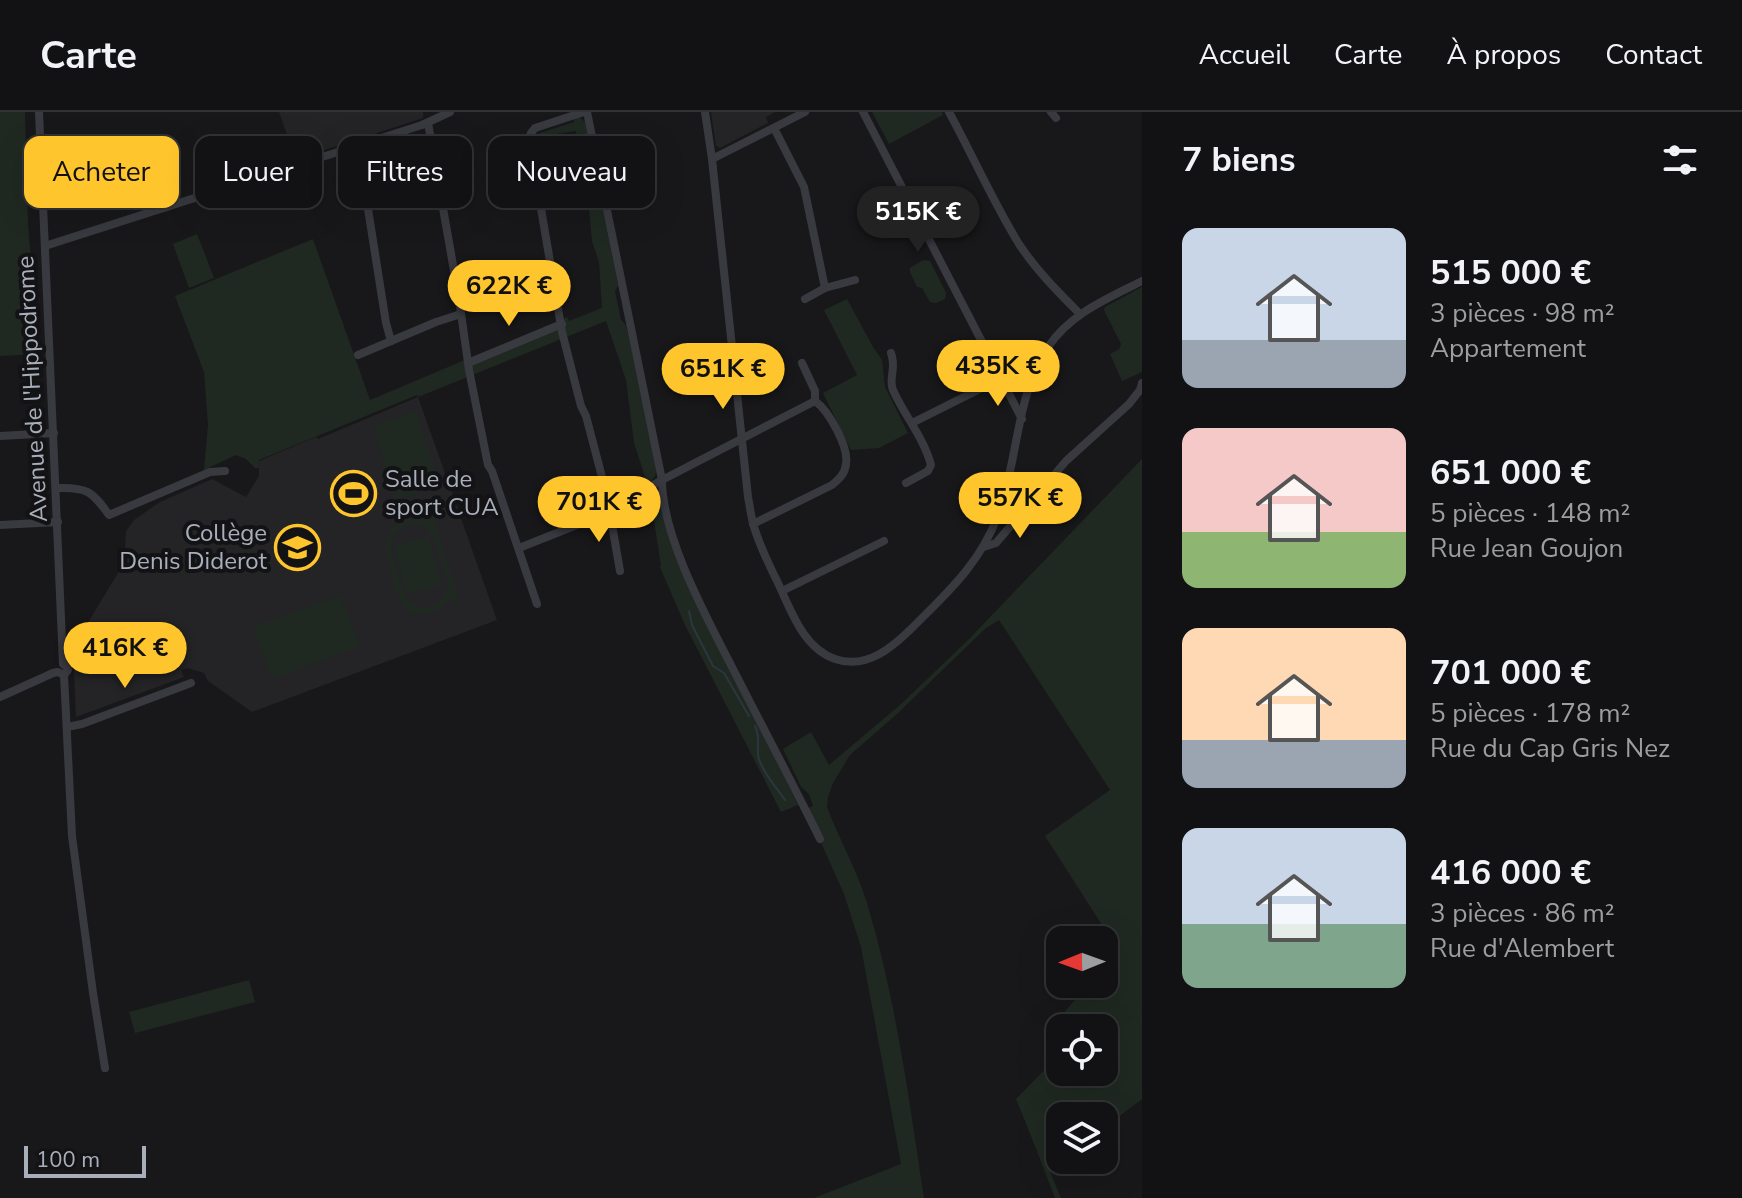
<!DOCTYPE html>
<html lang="fr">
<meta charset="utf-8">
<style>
:root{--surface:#121214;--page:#1f2022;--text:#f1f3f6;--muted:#9c9ea0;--line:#313234;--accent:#ffc52c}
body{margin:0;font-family:"Nunito Sans",sans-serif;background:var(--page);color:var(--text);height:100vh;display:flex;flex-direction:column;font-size:30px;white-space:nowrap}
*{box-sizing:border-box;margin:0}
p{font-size:26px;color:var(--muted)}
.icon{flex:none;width:44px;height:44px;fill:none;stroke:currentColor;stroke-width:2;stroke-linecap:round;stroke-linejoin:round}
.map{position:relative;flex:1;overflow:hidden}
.panel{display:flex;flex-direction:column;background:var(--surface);width:600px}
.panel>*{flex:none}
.hud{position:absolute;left:24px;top:24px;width:760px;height:72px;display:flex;gap:16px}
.needle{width:52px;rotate:269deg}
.tools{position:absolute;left:1046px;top:814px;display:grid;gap:16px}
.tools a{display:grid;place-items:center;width:72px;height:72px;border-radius:16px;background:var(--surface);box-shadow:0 8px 32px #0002,0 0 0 2px var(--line);font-size:40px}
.scale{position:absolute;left:24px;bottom:20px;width:122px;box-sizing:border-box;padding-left:8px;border:4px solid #a9aebb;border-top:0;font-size:22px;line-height:28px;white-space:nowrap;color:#a9aebb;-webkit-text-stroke:6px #131315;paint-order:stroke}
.price{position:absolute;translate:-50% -68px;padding:0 18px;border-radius:28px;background:var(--accent);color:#111;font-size:26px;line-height:52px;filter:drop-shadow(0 2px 4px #0008)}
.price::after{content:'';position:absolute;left:50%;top:48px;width:24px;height:18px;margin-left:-12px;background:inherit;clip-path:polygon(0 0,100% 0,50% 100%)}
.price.on{background:#222;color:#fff}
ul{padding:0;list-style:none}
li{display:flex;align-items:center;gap:24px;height:200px;padding:0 40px}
li span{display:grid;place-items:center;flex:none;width:224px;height:160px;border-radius:16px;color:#555}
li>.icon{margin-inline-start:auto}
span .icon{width:96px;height:96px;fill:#fffc;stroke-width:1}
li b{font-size:34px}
h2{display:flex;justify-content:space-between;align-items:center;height:96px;padding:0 40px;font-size:34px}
.chip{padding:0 28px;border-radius:16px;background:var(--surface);box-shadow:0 8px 32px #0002,0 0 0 2px var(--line);font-size:28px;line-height:72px}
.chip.on{background:var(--accent);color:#111}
header{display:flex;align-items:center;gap:48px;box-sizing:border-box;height:112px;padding:0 40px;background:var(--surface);border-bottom:2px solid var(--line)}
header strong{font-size:38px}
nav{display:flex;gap:44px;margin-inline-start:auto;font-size:28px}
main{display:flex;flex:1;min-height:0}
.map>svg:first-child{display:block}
.built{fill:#242427}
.green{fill:#1f2921;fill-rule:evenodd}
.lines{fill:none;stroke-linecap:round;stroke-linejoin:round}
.stream{stroke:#2d3640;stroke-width:2}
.minor{stroke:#393940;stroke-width:8}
.labels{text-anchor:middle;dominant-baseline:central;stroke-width:8;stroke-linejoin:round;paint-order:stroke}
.street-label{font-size:24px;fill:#a9aebb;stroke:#131315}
.poi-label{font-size:24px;fill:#a9aebb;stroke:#131315;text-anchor:start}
</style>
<header>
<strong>Carte</strong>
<nav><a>Accueil</a><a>Carte</a><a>À propos</a><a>Contact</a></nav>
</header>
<main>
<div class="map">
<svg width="1142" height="1086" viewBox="0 0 1142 1086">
<rect width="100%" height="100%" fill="#18181a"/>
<g class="built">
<polygon points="279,0 423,0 423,6 300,46 298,41 294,42"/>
<polygon points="711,0 775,0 766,5 768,11 720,36 716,34"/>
<polygon points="418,285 497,508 252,600 208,569 204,561 188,556 181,558 184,565 76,605 73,535 124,451 126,419 134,408 160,390 212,367 246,385 259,364 259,349 316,325 318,327"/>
</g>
<g class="green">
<polygon points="0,0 25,0 28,110 35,205 30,221 36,225 37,242 0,244"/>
<polygon points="872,0 942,0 943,3 889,32"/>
<path d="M 574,6 L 580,6 L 585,10 L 615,158 L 618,174 L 615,179 L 621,208 L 625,212 L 628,221 L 656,357 C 656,365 654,367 647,371 L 634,331 L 626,268 L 606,209 L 418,285 L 417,283 L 259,348 L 259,356 L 255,356 L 246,347 L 236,343 L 204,358 L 208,313 L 204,260 L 175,184 L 313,127 L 370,288 L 553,211 L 567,205 L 569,209 L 602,196 L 599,150 L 592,129 L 588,85 L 549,92 L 548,88 L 586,81 L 581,62 L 576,19 L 538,25 L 537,22 L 574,10 Z"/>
<polygon points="197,122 214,166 189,176 173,132"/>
<polygon points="923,148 930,149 946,181 945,187 936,191 930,190 922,176 917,175 910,160 910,156"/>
<polygon points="1142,175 1142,260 1122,269 1110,242 1119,237 1121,232 1104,198 1105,195"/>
<polygon points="847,187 873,235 882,248 885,275 908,321 879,336 851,338 823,281 857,263 824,198"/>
<polygon points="416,299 439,374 396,388 373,313"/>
<path d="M 1142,347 L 1142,987 L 1104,1016 L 1104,1004 L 1060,1004 L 1060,1048 L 1049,1057 L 1061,1086 L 1055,1086 C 1042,1053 1030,1020 1016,987 L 1060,942 L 1060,960 L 1104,960 L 1104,916 L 1068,916 L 1060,905 L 1089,872 L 1104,872 L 1104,854 L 1118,838 L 1045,724 L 1110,678 L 999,508 L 986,516 L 897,602 L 850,643 L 833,671 L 828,685 L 827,695 C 839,727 857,758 867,791 C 896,887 909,988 924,1086 L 814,1086 L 901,1052 L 861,835 L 844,782 L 806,697 L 813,694 L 809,682 L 801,675 L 783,637 L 811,620 L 829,653 L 900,593 L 966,530 Z"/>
<polygon points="652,378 655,378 660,385 710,517 798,693 781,700 684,511 660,455 661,454 651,389 618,403 614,402 618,398"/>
<path d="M 432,399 L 460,493 L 455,494 L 451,485 C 438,504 412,511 400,487 C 393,472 390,453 386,437 C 386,411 406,400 429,410 L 427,401 ZM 408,412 L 424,414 L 433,424 L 448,472 L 445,484 L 432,495 L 422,496 L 417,495 L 405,484 L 391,437 L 394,422 Z"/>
<polygon points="428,424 442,473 408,482 394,434"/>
<polygon points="340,483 360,534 272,567 253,515"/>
<polygon points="249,868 255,890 135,921 129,900"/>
</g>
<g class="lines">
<g class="stream">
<polyline points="689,499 692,513 713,554 724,561 749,604"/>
<path d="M 755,614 C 762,629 755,634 759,647 C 763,661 777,676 785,688"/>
</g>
<g class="minor">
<polyline points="584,0 535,16 531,21 529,26 562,220 581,294 586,304 607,384 620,459"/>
<path d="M 587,0 L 662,368 C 662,425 707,506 733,557 C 762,614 792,670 820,727"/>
<path d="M 705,0 L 712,47 L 748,385 C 750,395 751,405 754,415 C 760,434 769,453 778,471 C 791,498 803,536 835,547 C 867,558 893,535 914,514 C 948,480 981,450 998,403 C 1018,350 1016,282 1048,235 C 1071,201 1107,187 1142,169"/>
<polyline points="863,0 1022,307"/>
<path d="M 949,0 C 973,44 993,90 1019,132 C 1036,158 1058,180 1080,202"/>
<polyline points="1051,0 1056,6"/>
<polyline points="428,11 459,187 469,258 488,353 492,359 537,492"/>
<polyline points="774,16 804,75 825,176"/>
<polyline points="712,47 805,0"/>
<polyline points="364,88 368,97 386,211 391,229"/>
<polyline points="45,134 422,13 450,0"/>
<polyline points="805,187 825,176 855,168"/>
<path d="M 891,241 C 897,257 888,266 893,278 C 904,303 924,326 931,353 L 928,359 L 906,371"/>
<polyline points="358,243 436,210 461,202"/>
<polyline points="468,251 562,212"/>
<polyline points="802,251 815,279 815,289"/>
<path d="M 912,311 L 992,271 C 1005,266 1017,272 1032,266"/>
<polyline points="0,324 54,321"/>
<path d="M 57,376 C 87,375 92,379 109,403 L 210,360 L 225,359"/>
<polyline points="1005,381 1032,388"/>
<path d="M 753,412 L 832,373 C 839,367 845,362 846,352 C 849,335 829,299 815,289"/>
<polyline points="0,413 58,410"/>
<polyline points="984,435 996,431 1066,349 1129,292 1140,278 1142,271"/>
<polyline points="519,436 592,407 662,368 815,289"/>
<polyline points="782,479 884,429"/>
<polyline points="64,563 72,724 93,881 105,956"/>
<polyline points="0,585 53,561 58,560 64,563 68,558 67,555 63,552 39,0"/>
<polyline points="67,615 82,612 191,571"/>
</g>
</g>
<defs>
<symbol id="stadium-ring" viewBox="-11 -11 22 22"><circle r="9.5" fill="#131315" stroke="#ffc52c" stroke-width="1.5"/><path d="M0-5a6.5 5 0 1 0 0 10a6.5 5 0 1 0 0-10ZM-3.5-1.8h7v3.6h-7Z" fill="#ffc52c"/></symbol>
<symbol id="school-ring" viewBox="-11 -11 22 22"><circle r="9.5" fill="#131315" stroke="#ffc52c" stroke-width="1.5"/><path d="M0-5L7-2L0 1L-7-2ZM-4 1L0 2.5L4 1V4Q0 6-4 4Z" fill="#ffc52c"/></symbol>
</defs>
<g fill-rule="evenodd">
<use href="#stadium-ring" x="328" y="356" width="51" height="51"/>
<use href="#school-ring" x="272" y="410" width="51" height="51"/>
</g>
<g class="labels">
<g class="street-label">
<text transform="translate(32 277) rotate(-93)">Avenue de l'Hippodrome</text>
</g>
<g class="poi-label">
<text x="385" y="367">Salle de<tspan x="385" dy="28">sport CUA</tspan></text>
<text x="267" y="421" text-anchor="end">Collège<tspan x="267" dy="28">Denis Diderot</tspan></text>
</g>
</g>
</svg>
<div class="tools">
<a><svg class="needle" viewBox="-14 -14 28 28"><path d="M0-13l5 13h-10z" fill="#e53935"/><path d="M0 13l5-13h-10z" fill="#9c9ea0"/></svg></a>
<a><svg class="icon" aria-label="locate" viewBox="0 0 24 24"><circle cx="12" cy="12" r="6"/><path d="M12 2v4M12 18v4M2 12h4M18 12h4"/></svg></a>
<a><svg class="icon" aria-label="layers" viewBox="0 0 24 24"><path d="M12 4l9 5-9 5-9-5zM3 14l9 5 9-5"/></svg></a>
</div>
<div class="scale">100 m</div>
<b class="price on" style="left:918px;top:142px">515K €</b>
<b class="price" style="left:509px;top:216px">622K €</b>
<b class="price" style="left:998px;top:296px">435K €</b>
<b class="price" style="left:723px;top:299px">651K €</b>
<b class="price" style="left:1020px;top:428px">557K €</b>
<b class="price" style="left:599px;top:432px">701K €</b>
<b class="price" style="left:125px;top:578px">416K €</b>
<div class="hud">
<a class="chip on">Acheter</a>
<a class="chip">Louer</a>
<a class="chip">Filtres</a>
<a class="chip">Nouveau</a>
</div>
</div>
<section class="panel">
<h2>7 biens<svg class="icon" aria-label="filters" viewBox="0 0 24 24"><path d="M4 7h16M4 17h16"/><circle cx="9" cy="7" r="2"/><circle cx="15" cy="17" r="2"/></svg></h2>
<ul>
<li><span style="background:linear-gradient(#c9d6e8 70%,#9aa5b1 0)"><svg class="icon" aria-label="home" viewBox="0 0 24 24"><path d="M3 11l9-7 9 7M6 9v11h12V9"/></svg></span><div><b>515 000 €</b><p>3 pièces · 98 m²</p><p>Appartement</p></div></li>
<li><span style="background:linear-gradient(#f6c9c9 65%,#8fb573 0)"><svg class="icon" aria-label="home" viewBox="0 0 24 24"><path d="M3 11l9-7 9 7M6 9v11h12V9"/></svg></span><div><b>651 000 €</b><p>5 pièces · 148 m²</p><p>Rue Jean Goujon</p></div></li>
<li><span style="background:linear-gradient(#ffd9b3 70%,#9aa5b1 0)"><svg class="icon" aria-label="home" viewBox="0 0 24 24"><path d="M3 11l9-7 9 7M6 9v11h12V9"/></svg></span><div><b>701 000 €</b><p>5 pièces · 178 m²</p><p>Rue du Cap Gris Nez</p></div></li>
<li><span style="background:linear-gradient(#c9d6e8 60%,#7fa58c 0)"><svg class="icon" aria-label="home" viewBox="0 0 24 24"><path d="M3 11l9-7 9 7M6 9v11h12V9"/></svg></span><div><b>416 000 €</b><p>3 pièces · 86 m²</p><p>Rue d'Alembert</p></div></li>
</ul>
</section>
</main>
